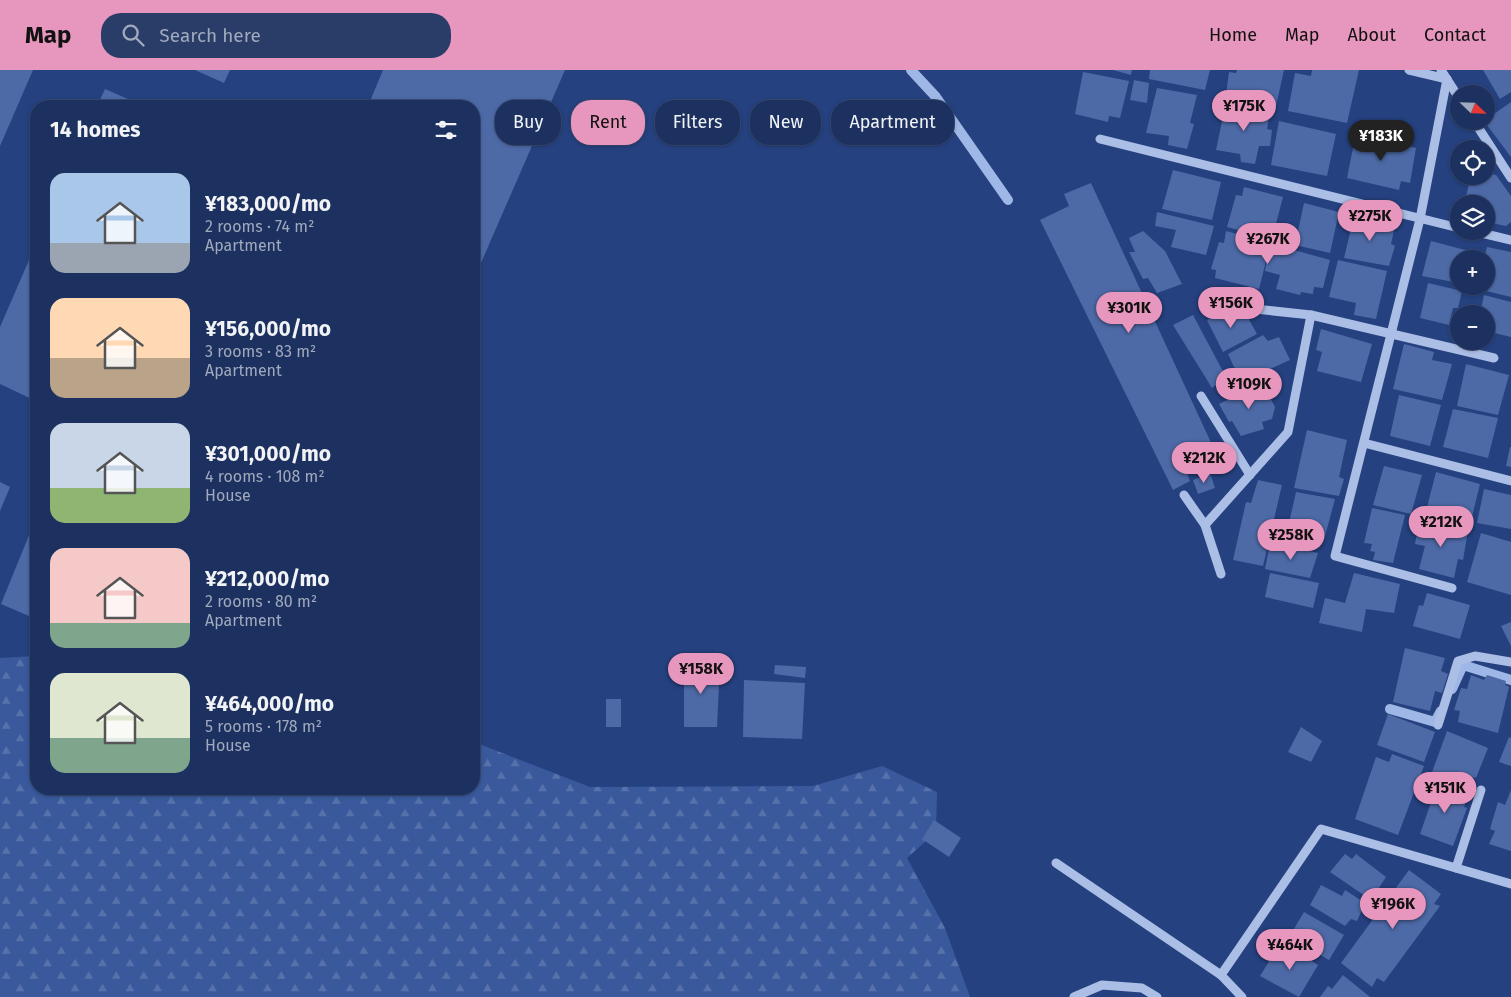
<!DOCTYPE html>
<meta charset="utf-8">
<style>
:root{--surface:#1c315f;--page:#293d68;--text:#f1f3f6;--muted:#a0a9bd;--line:#3a4c74;--accent:#e797bd}
body{margin:0;font-family:"Fira Sans",sans-serif;background:var(--page);color:var(--text);height:100vh;display:flex;flex-direction:column;font-size:19px;white-space:nowrap}
*{box-sizing:border-box;margin:0}
p{font-size:16px;color:var(--muted)}
.icon{flex:none;width:28px;height:28px;fill:none;stroke:currentColor;stroke-width:2;stroke-linecap:round;stroke-linejoin:round}
.map{position:relative;flex:1;overflow:hidden}
.drawer{position:absolute;left:30px;top:30px;width:450px;height:695px;display:flex;flex-direction:column;background:var(--surface);border-radius:20px;box-shadow:0 1px 4px #0004,0 0 0 1px var(--line)}
.drawer>*{flex:none}
.hud{position:absolute;left:495px;top:30px;width:475px;height:45px;display:flex;gap:10px}
.needle{width:32px;rotate:113deg}
.fabs{position:absolute;left:1450px;top:15px;display:grid;gap:10px}
.fabs a{display:grid;place-items:center;width:45px;height:45px;border-radius:50%;background:var(--surface);box-shadow:0 1px 4px #0004,0 0 0 1px var(--line);font-size:25px}
.price{position:absolute;translate:-50% -42px;padding:0 11px;border-radius:18px;background:var(--accent);color:#111;font-size:16px;line-height:32px;filter:drop-shadow(0 1px 2px #0008)}
.price::after{content:'';position:absolute;left:50%;top:30px;width:15px;height:11px;margin-left:-8px;background:inherit;clip-path:polygon(0 0,100% 0,50% 100%)}
.price.active{background:#222;color:#fff}
ul{padding:0;list-style:none}
li{display:flex;align-items:center;gap:15px;height:125px;padding:0 20px}
li span{display:grid;place-items:center;flex:none;width:140px;height:100px;border-radius:15px;color:#555}
li>.icon{margin-inline-start:auto}
span .icon{width:60px;height:60px;fill:#fffc;stroke-width:1}
li b{font-size:21px}
h2{display:flex;justify-content:space-between;align-items:center;height:60px;padding:0 20px;font-size:21px}
.chip{padding:0 18px;border-radius:20px;background:var(--surface);box-shadow:0 1px 4px #0004,0 0 0 1px var(--line);font-size:18px;line-height:45px}
.chip.active{background:var(--accent);color:#111}
header{display:flex;align-items:center;gap:30px;box-sizing:border-box;height:70px;padding:0 25px;background:var(--accent);color:#111}
header strong{font-size:24px}
nav{display:flex;gap:28px;margin-inline-start:auto;font-size:18px}
.search{width:350px;height:45px;background:var(--page);display:flex;align-items:center;gap:12px;box-sizing:border-box;padding:0 18px;border-radius:20px;color:var(--muted);font-size:19px}
.map>svg:first-child{display:block}
.forest{fill:url(#forest-firs)}
.lines{fill:none;stroke-linecap:round;stroke-linejoin:round}
.stream{stroke:#9fb7e6;stroke-width:10}
.building{fill:#4d6aa7}
.minor{stroke:#abbee6;stroke-width:9}
</style>
<header>
<strong>Map</strong>
<div class="search"><svg class="icon" aria-label="search" viewBox="0 0 24 24"><circle cx="10" cy="10" r="6"/><path d="M15 15l6 6"/></svg>Search here</div>
<nav><a>Home</a><a>Map</a><a>About</a><a>Contact</a></nav>
</header>
<div class="map">
<svg width="1511" height="927" viewBox="0 0 1511 927">
<defs>
<pattern id="forest-firs" width="22" height="20" patternUnits="userSpaceOnUse" patternTransform="scale(1.25)"><rect width="22" height="20" fill="#39599c"/><path d="M5 1l3.5 6h-7zM16 11l3.5 6h-7z" fill="#5772ab"/></pattern>
</defs>
<rect width="100%" height="100%" fill="#25417f"/>
<polygon class="forest" points="36,586 36,719 474,719 474,672 590,717 813,716 882,696 937,722 936,762 907,788 945,858 970,927 0,927 0,588"/>
<g class="lines">
<g class="stream">
<polyline points="911,0 936,27 1008,130"/>
<polyline points="1452,619 1463,595 1511,610"/>
<polyline points="1390,639 1435,652 1441,641"/>
</g>
</g>
<g class="building">
<polygon points="0,0 33,0 0,76"/>
<polygon points="195,0 230,0 224,13"/>
<polygon points="383,0 565,0 474,209 474,36 368,36"/>
<polygon points="1113,0 1132,0 1131,5"/>
<polygon points="1150,0 1210,0 1205,20 1149,9"/>
<polygon points="1237,0 1284,0 1276,36 1226,25 1229,2 1236,3"/>
<polygon points="1312,0 1359,0 1347,53 1288,41 1295,3 1311,6"/>
<polygon points="1483,0 1511,0 1511,22 1500,29"/>
<polygon points="1083,2 1129,11 1120,48 1109,46 1108,52 1075,44"/>
<polygon points="1134,10 1149,13 1147,33 1130,30"/>
<polygon points="1157,18 1197,25 1190,53 1194,54 1187,79 1168,75 1169,66 1146,63"/>
<polygon points="105,19 144,36 97,36"/>
<polygon points="1226,32 1270,42 1267,59 1272,60 1270,76 1259,76 1255,94 1241,92 1240,84 1216,80"/>
<polygon points="1511,32 1511,87 1484,51"/>
<polygon points="1279,51 1336,64 1327,106 1271,95"/>
<polygon points="1356,63 1416,78 1410,113 1401,111 1399,120 1347,108"/>
<polygon points="1173,100 1221,112 1212,150 1162,139"/>
<polygon points="1486,103 1496,105 1511,126 1511,152 1506,156 1486,152 1486,134 1464,134 1471,106 1486,106"/>
<polygon points="1091,113 1220,392 1205,399 1199,387 1185,398 1190,411 1173,420 1040,150 1069,136 1064,124"/>
<polygon points="1244,117 1283,127 1272,169 1227,157 1236,125 1242,126"/>
<polygon points="1304,133 1339,142 1330,183 1295,175"/>
<polygon points="1157,142 1214,156 1206,185 1171,177 1176,160 1155,156"/>
<polygon points="1354,146 1395,156 1391,174 1395,176 1389,196 1344,188"/>
<polygon points="1143,161 1165,181 1182,214 1157,223 1148,208 1143,209 1129,182 1135,182 1129,168"/>
<polygon points="1226,161 1330,190 1323,218 1314,217 1313,224 1301,222 1300,225 1276,219 1280,205 1265,201 1268,183 1259,219 1215,208 1216,200 1211,199 1219,172 1224,173"/>
<polygon points="1431,171 1469,181 1467,189 1459,189 1459,213 1422,206"/>
<polygon points="36,174 36,331 0,314 0,257"/>
<polygon points="1487,177 1511,182 1511,227 1478,219 1478,216 1486,216 1486,189 1484,189"/>
<polygon points="1338,190 1387,201 1376,249 1354,245 1356,233 1329,227"/>
<polygon points="1428,213 1462,221 1458,238 1453,238 1449,255 1420,248"/>
<polygon points="1484,225 1511,232 1511,267 1486,261 1486,244 1480,244"/>
<polygon points="1232,237 1239,249 1247,246 1257,264 1223,282 1207,250"/>
<polygon points="1193,245 1226,307 1212,318 1173,255"/>
<polygon points="1321,259 1372,274 1361,312 1317,301 1322,282 1316,280"/>
<polygon points="1263,265 1268,271 1279,267 1290,290 1241,312 1228,284"/>
<polygon points="1404,274 1434,282 1432,290 1452,294 1442,330 1393,319"/>
<polygon points="1466,294 1509,305 1498,345 1457,336"/>
<polygon points="1262,313 1275,337 1272,349 1262,352 1264,359 1241,366 1232,351 1229,352 1219,334"/>
<polygon points="1399,325 1441,335 1430,376 1390,366"/>
<polygon points="1453,339 1498,348 1488,388 1443,377"/>
<polygon points="1307,360 1347,370 1339,407 1344,409 1339,426 1294,418"/>
<polygon points="1510,377 1511,377 1511,397 1506,396"/>
<polygon points="1384,396 1422,405 1411,444 1373,435"/>
<polygon points="1436,402 1480,414 1470,455 1425,445"/>
<polygon points="1210,403 1215,418 1198,424 1193,410"/>
<polygon points="1258,410 1282,415 1263,496 1233,490 1246,432 1251,433"/>
<polygon points="0,412 10,417 0,441"/>
<polygon points="1484,419 1511,425 1511,459 1477,453"/>
<polygon points="1296,422 1335,429 1324,470 1301,465 1299,475 1275,471 1280,451 1289,453"/>
<polygon points="1372,438 1405,445 1393,493 1373,490 1375,482 1370,481 1372,474 1364,473"/>
<polygon points="36,448 36,549 1,534"/>
<polygon points="1427,451 1468,461 1463,490 1458,489 1454,508 1419,499 1425,476 1415,474 1419,453 1426,456"/>
<polygon points="1481,463 1511,472 1511,525 1467,512"/>
<polygon points="1270,473 1318,483 1310,508 1265,499"/>
<polygon points="1270,503 1319,513 1313,538 1265,527"/>
<polygon points="1354,503 1400,514 1394,543 1366,539 1362,562 1319,553 1325,528 1345,533"/>
<polygon points="1427,523 1470,535 1460,569 1413,556 1419,535 1423,536"/>
<polygon points="1511,552 1511,576 1501,556"/>
<polygon points="1405,578 1445,588 1441,601 1448,604 1442,623 1435,621 1430,641 1393,632"/>
<polygon points="684,592 720,594 717,657 684,657"/>
<polygon points="775,595 806,597 805,608 774,604"/>
<polygon points="1471,605 1484,610 1487,605 1506,611 1505,615 1509,617 1498,663 1458,652 1460,641 1454,640 1461,618 1467,619"/>
<polygon points="744,610 805,613 802,669 743,667"/>
<rect x="606" y="629" width="15" height="28"/>
<polygon points="1388,644 1435,662 1424,692 1377,675"/>
<polygon points="1301,657 1322,671 1311,692 1288,682"/>
<polygon points="1447,661 1488,678 1476,708 1473,707 1468,718 1431,705"/>
<polygon points="1509,667 1511,668 1511,696 1499,692"/>
<polygon points="1392,684 1424,696 1398,765 1355,749 1376,687 1389,692"/>
<polygon points="1438,712 1469,723 1464,737 1467,738 1453,776 1420,764"/>
<polygon points="1511,720 1511,781 1489,774 1495,761 1490,759 1498,732 1505,735"/>
<polygon points="934,750 961,768 949,787 922,769"/>
<polygon points="1345,784 1352,789 1356,784 1386,807 1371,830 1330,802"/>
<polygon points="1409,800 1441,824 1434,834 1440,836 1384,912 1377,908 1372,917 1341,893"/>
<polygon points="1321,815 1342,826 1345,820 1365,833 1357,851 1351,849 1345,856 1310,835"/>
<polygon points="1304,842 1344,865 1329,890 1289,867"/>
<polygon points="1288,875 1318,895 1299,927 1260,906 1273,885 1280,888"/>
<polygon points="1343,905 1370,927 1320,927 1328,916 1332,919"/>
</g>
<g class="lines">
<g class="minor">
<polyline points="1409,0 1447,9"/>
<polyline points="1441,0 1459,28"/>
<polyline points="1447,9 1420,149 1335,486 1452,518"/>
<polyline points="1474,51 1511,108"/>
<polyline points="1100,69 1459,158"/>
<polyline points="1473,161 1511,170"/>
<polyline points="1255,239 1311,245 1494,288"/>
<polyline points="1201,326 1250,405"/>
<polyline points="1364,373 1511,411"/>
<polyline points="1184,425 1205,455 1221,504"/>
<polyline points="1205,455 1288,362 1311,245"/>
<polyline points="1438,655 1458,591 1475,586 1511,592"/>
<polyline points="1056,793 1221,905"/>
<polyline points="1456,798 1481,720"/>
<polyline points="1074,927 1102,915 1142,918 1157,927"/>
<polyline points="1242,927 1221,905 1321,759 1511,814"/>
</g>
</g>
</svg>
<div class="fabs">
<a><svg class="needle" viewBox="-14 -14 28 28"><path d="M0-13l5 13h-10z" fill="#e53935"/><path d="M0 13l5-13h-10z" fill="#a0a9bd"/></svg></a>
<a><svg class="icon" aria-label="locate" viewBox="0 0 24 24"><circle cx="12" cy="12" r="6"/><path d="M12 2v4M12 18v4M2 12h4M18 12h4"/></svg></a>
<a><svg class="icon" aria-label="layers" viewBox="0 0 24 24"><path d="M12 4l9 5-9 5-9-5zM3 14l9 5 9-5"/></svg></a>
<a>+</a>
<a>−</a>
</div>
<b class="price" style="left:1244px;top:62px">¥175K</b>
<b class="price active" style="left:1381px;top:92px">¥183K</b>
<b class="price" style="left:1370px;top:172px">¥275K</b>
<b class="price" style="left:1268px;top:195px">¥267K</b>
<b class="price" style="left:1231px;top:259px">¥156K</b>
<b class="price" style="left:1129px;top:264px">¥301K</b>
<b class="price" style="left:1249px;top:340px">¥109K</b>
<b class="price" style="left:1204px;top:414px">¥212K</b>
<b class="price" style="left:1441px;top:478px">¥212K</b>
<b class="price" style="left:1291px;top:491px">¥258K</b>
<b class="price" style="left:701px;top:625px">¥158K</b>
<b class="price" style="left:1445px;top:744px">¥151K</b>
<b class="price" style="left:1393px;top:860px">¥196K</b>
<b class="price" style="left:1290px;top:901px">¥464K</b>
<div class="hud">
<a class="chip">Buy</a>
<a class="chip active">Rent</a>
<a class="chip">Filters</a>
<a class="chip">New</a>
<a class="chip">Apartment</a>
</div>
<section class="drawer">
<h2>14 homes<svg class="icon" aria-label="filters" viewBox="0 0 24 24"><path d="M4 7h16M4 17h16"/><circle cx="9" cy="7" r="2"/><circle cx="15" cy="17" r="2"/></svg></h2>
<ul>
<li><span style="background:linear-gradient(#a9c7e8 70%,#9aa5b1 0)"><svg class="icon" aria-label="home" viewBox="0 0 24 24"><path d="M3 11l9-7 9 7M6 9v11h12V9"/></svg></span><div><b>¥183,000/mo</b><p>2 rooms · 74 m²</p><p>Apartment</p></div></li>
<li><span style="background:linear-gradient(#ffd9b3 60%,#b9a48a 0)"><svg class="icon" aria-label="home" viewBox="0 0 24 24"><path d="M3 11l9-7 9 7M6 9v11h12V9"/></svg></span><div><b>¥156,000/mo</b><p>3 rooms · 83 m²</p><p>Apartment</p></div></li>
<li><span style="background:linear-gradient(#c9d6e8 65%,#8fb573 0)"><svg class="icon" aria-label="home" viewBox="0 0 24 24"><path d="M3 11l9-7 9 7M6 9v11h12V9"/></svg></span><div><b>¥301,000/mo</b><p>4 rooms · 108 m²</p><p>House</p></div></li>
<li><span style="background:linear-gradient(#f6c9c9 75%,#7fa58c 0)"><svg class="icon" aria-label="home" viewBox="0 0 24 24"><path d="M3 11l9-7 9 7M6 9v11h12V9"/></svg></span><div><b>¥212,000/mo</b><p>2 rooms · 80 m²</p><p>Apartment</p></div></li>
<li><span style="background:linear-gradient(#dfe7d0 65%,#7fa58c 0)"><svg class="icon" aria-label="home" viewBox="0 0 24 24"><path d="M3 11l9-7 9 7M6 9v11h12V9"/></svg></span><div><b>¥464,000/mo</b><p>5 rooms · 178 m²</p><p>House</p></div></li>
</ul>
</section>
</div>
